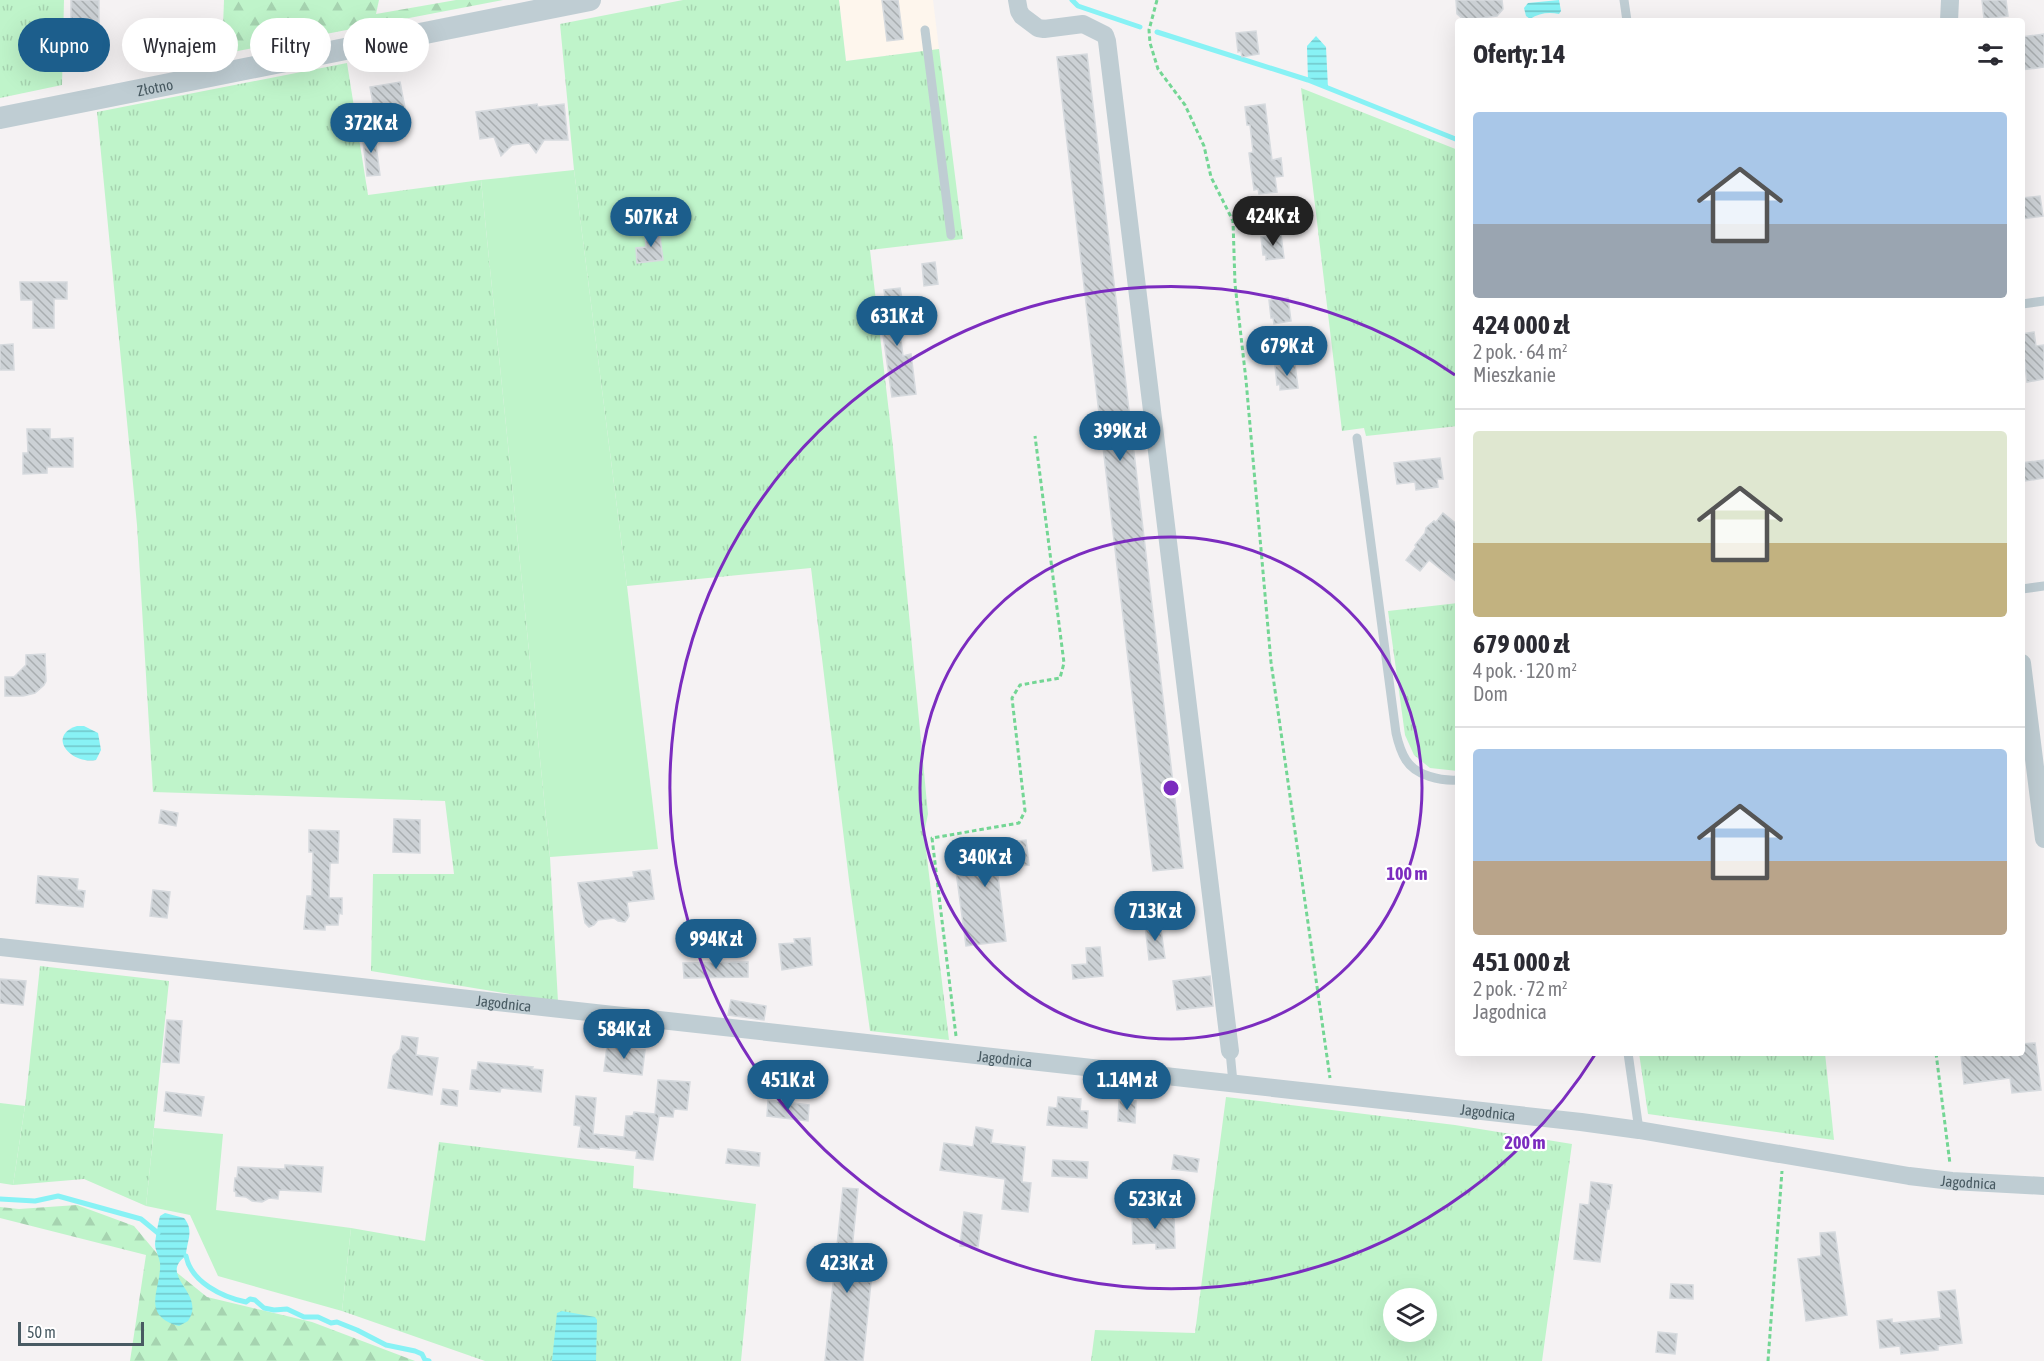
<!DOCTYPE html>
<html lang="pl">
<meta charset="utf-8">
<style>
:root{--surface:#fff;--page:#f7f7f7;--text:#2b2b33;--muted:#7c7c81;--line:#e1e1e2;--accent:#1c5e8c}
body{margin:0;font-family:"Asap Condensed",sans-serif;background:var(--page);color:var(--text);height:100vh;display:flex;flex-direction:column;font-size:22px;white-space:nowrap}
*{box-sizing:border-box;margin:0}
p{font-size:20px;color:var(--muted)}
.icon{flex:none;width:33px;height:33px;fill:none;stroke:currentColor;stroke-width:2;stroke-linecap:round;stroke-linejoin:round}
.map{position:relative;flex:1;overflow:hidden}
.details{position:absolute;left:1455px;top:18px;width:570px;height:1038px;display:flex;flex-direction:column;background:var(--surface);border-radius:6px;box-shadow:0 6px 24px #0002}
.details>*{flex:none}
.top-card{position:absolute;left:18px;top:18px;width:570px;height:54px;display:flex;gap:12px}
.tools{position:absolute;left:1383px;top:1288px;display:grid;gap:12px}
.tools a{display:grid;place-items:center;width:54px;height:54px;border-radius:50%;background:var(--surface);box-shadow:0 6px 24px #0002;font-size:30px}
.scale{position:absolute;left:18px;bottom:15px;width:126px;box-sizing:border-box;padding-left:6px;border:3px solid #485a62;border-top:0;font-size:16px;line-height:21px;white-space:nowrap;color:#485a62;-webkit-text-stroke:4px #fff;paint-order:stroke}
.price{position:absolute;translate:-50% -51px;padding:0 14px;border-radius:21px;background:var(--accent);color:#fff;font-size:20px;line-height:39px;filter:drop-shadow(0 2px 3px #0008)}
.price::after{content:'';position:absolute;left:50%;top:36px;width:18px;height:14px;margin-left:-9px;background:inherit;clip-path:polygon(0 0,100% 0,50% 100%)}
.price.active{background:#222;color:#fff}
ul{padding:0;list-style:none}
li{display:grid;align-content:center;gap:12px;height:318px;padding:0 18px}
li+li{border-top:2px solid var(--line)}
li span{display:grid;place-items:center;height:186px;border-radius:6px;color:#555}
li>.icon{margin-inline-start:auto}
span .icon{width:108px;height:108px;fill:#fffc;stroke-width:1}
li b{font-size:26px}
h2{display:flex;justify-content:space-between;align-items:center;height:72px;padding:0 18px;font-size:26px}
.pill{padding:0 21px;border-radius:27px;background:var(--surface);box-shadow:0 6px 24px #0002;font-size:21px;line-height:54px}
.pill.active{background:var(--accent);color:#fff}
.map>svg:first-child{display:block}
.commercial{fill:#fef6ed}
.grass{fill:url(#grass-tufts);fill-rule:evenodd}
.forest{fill:url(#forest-firs)}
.green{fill:#bff4ca}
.water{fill:url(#water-rules)}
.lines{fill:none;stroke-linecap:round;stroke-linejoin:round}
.stream{stroke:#88f2f5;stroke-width:5}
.building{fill:url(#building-back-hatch);stroke:#d6dade;stroke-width:1.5}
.path{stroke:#73d694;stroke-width:3;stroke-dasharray:4.5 3;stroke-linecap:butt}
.service{stroke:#bfcdd3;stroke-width:9}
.minor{stroke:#bfcdd3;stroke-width:18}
.tertiary{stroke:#bfcdd3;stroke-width:22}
.ring{fill:none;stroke:#7b2cbf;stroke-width:3}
.labels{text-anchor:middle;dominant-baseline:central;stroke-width:4.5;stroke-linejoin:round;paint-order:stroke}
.street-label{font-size:15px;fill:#485a62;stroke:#fff}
.centre{fill:#7b2cbf;stroke:#fff;stroke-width:3}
.ring-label{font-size:18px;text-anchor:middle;font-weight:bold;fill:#7b2cbf;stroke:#fff;stroke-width:4.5;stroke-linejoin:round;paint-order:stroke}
</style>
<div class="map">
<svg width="2044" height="1361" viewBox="0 0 2044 1361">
<defs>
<pattern id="grass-tufts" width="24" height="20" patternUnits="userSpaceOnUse" patternTransform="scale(1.5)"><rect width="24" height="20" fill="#bff4ca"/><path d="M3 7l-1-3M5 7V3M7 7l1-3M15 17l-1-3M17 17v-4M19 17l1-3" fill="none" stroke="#a6d3b0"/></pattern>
<pattern id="forest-firs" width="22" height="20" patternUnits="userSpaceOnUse" patternTransform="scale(1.5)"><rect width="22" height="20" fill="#bff4ca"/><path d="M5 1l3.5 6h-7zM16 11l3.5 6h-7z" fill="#a6d3b0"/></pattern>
<pattern id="water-rules" width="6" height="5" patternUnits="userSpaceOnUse" patternTransform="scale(1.5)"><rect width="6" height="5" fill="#88f2f5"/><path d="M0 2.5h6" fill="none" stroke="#71c7ca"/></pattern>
<pattern id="building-back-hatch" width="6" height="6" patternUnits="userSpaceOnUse" patternTransform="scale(1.5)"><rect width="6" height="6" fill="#ccd1d5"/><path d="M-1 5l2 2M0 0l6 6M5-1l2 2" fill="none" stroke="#a8adb0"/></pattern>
</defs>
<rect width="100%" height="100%" fill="#f5f2f3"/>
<polygon class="commercial" points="839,0 933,0 939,49 846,61"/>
<g class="grass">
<polygon points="0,0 64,0 62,85 0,98"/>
<polygon points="683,0 839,0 846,61 939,49 963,239 870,250 893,447 928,814 924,833 949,1040 870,1031 849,880 811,568 627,586 574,170 560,24"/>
<polygon points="347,63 368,195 481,180 550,857 558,1002 371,971 373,874 454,874 445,801 153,792 137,525 97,112"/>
<polygon points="1301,88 1458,150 1458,426 1366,436 1364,428 1342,431"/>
<polygon points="1458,603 1458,771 1430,768 1414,755 1405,735 1388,611"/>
<polygon points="40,966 169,981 146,1206 84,1179 13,1185 25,1106"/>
<polygon points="1639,1053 1825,1053 1834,1140 1648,1114"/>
<path d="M 1226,1097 L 1455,1125 L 1572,1144 L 1542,1361 L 1091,1361 L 1095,1330 L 1195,1333 ZM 1394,1299 L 1426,1299 L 1426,1332 L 1394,1332 Z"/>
<polygon points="439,1142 634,1166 633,1188 756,1204 741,1361 485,1361 342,1311 351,1228 425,1241"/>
</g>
<g class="forest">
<polygon points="224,0 379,0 376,14 456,0 503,0 222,54"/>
<polygon points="77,1205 134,1226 165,1263 207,1297 312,1322 415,1361 130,1361 146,1255 0,1218 0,1207 19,1209"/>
</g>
<g class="green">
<polygon points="574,170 627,586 658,849 550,857 481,180"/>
<polygon points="0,1103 25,1106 13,1185 0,1183"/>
<polygon points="154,1128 223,1134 216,1210 351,1228 342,1311 218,1276 190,1215 146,1206"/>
</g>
<g class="water">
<path d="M 1559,0 L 1561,11 L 1559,14 C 1549,12 1539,13 1530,19 L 1526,16 L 1524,8 L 1528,3 Z"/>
<polygon points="1316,36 1326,47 1328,88 1308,80 1307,46"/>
<path d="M 77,726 L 84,726 L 98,733 L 101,750 L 96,760 C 71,765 46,736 77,726 Z"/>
<path d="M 165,1213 L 184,1218 C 195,1231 186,1242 186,1256 C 157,1276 207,1293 188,1321 L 179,1326 C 139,1315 162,1288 160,1263 C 159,1256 155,1250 155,1244 C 156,1235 158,1224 160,1216 Z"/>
<polygon points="562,1311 595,1317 597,1320 596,1361 552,1361 557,1313"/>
</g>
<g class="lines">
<g class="stream">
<polyline points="1072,0 1078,6 1140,27"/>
<polyline points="1157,32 1308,80 1458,140"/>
<polyline points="0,1199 35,1201 58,1196 141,1219 158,1233"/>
<path d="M 186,1256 C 191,1282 222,1297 246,1302 L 250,1299 L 255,1300 L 264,1308 L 274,1310 L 287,1309 L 304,1317 L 318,1317 L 331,1323 L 337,1322 L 357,1330 L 386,1345 L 415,1351 L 422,1354 L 425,1360 L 429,1361"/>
</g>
</g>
<g class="building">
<rect x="71" y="0" width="28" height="44"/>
<polygon points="882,0 898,0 903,39 887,41"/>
<polygon points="1456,0 1502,0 1503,9 1497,16 1464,20 1457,14"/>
<polygon points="1982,0 2006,0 2008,16 1984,19"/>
<polygon points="1256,31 1259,54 1242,57 1241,51 1238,52 1236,33"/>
<polygon points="2044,34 2044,67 2022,70 2022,37"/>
<polygon points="1087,54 1183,868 1153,871 1057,57"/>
<polygon points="400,82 405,108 375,114 370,87"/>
<polygon points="537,104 538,107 564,104 568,140 544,140 536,153 529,143 512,145 501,156 494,137 480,139 476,112"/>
<polygon points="1265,104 1272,160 1281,158 1283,176 1275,177 1277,192 1259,194 1258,189 1254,190 1249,153 1253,152 1250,125 1247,125 1245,107"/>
<polygon points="374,130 380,175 367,176 362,132"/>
<polygon points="2040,196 2043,216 2022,219 2022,198"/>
<polygon points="659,230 663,260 637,263 636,248 646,247 645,232"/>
<polygon points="1281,234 1284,258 1266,260 1266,255 1263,255 1261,237"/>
<polygon points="935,262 938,284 924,286 922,264"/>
<polygon points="20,282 67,282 67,299 54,299 54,328 33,328 33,300 21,300"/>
<polygon points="900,288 906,320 901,320 901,326 899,326 903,356 911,354 916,394 892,397 882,328 889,327 884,290"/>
<polygon points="1288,298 1291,321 1274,324 1273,318 1271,318 1269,300"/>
<polygon points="2034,332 2036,346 2044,345 2044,379 2027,382 2024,355 2022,355 2022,334"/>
<polygon points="13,344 14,370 0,370 0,345"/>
<polygon points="1295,364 1298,388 1280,390 1280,384 1277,385 1275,366"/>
<polygon points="27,429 50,429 50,439 73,438 73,467 47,467 47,473 23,474 23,453 28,453"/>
<polygon points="1440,458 1443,479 1437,479 1438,487 1416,490 1415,482 1397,484 1394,463"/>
<polygon points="2044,460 2044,478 2025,481 2022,463"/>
<polygon points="1443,513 1458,525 1458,583 1429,560 1420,571 1406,560 1416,547 1415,545 1425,533 1426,528 1434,521 1436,522"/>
<polygon points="45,654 46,681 44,685 35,693 23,696 5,696 5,677 14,677 26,665 26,655"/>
<polygon points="161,810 178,813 176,826 159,823"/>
<polygon points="394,819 420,820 420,853 393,852"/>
<polygon points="309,830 339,831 338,863 330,863 329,898 342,898 342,914 339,913 338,925 325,925 325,930 304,929 307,896 312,896 313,852 309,852"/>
<polygon points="1026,840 1029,865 997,868 1006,941 966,946 953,849"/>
<polygon points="650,870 654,899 627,902 629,916 625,922 618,921 614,918 598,920 594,925 589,927 585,923 578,883 634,877 633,872"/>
<polygon points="38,876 78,879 77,890 85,891 83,907 36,903"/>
<polygon points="153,890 170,892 167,918 150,916"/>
<polygon points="1160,923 1165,958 1149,960 1145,925"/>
<polygon points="810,938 812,965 782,970 779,944 795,943 794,939"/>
<polygon points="1100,947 1103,976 1073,979 1072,965 1087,964 1086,948"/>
<polygon points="748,962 748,977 684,978 683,963"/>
<polygon points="1210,976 1213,1006 1177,1010 1173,981"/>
<polygon points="0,979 26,981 23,1005 0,1003"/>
<polygon points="731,1000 766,1006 764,1020 728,1015"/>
<polygon points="167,1020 182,1021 179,1063 163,1062"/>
<polygon points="402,1036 418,1038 416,1055 438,1058 432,1095 388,1088 393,1056 400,1049"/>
<polygon points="2035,1043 2041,1090 2012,1093 2010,1078 1964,1084 1961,1055 1969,1055 1969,1053 2022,1053 2022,1044"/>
<polygon points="607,1046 645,1050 642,1075 604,1071"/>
<polygon points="478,1062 533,1067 532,1069 543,1070 541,1092 501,1088 500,1092 470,1089 472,1070 477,1070"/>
<polygon points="658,1080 690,1082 687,1110 674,1109 673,1117 659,1116 653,1160 636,1158 637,1151 600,1147 599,1149 578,1147 581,1126 574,1125 576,1096 596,1098 593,1134 624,1137 626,1116 633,1116 634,1112 655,1114"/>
<polygon points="443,1089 458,1091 457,1106 441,1104"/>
<polygon points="166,1092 204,1097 201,1116 164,1111"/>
<polygon points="1058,1097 1081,1099 1080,1111 1088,1111 1087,1128 1047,1125 1049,1107 1057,1108"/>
<polygon points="768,1100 809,1105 808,1121 767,1116"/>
<polygon points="1119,1100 1136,1101 1135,1123 1118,1121"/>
<polygon points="976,1127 993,1130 991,1143 1025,1147 1022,1182 1031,1183 1028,1212 1002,1209 1005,1179 940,1170 944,1143 973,1147"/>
<polygon points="728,1149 760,1153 759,1166 726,1163"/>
<polygon points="1174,1155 1199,1159 1197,1172 1172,1169"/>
<polygon points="1053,1160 1088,1162 1087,1178 1052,1176"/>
<polygon points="285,1165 323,1167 321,1192 279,1190 278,1199 269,1198 262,1202 252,1201 246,1197 236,1196 236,1192 234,1191 235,1178 237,1178 238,1167 285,1169"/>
<polygon points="1591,1182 1612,1185 1609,1209 1607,1209 1600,1262 1574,1259 1580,1204 1589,1205"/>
<polygon points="843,1188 858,1189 849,1280 871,1282 863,1361 825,1361"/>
<polygon points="964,1212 982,1215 978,1247 960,1246"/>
<polygon points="1174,1214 1175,1248 1156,1249 1156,1243 1133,1244 1132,1216"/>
<polygon points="1835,1232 1847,1315 1806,1321 1798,1259 1821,1256 1820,1233"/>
<polygon points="1671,1284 1693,1285 1693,1299 1670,1298"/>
<polygon points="1955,1290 1962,1343 1938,1346 1938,1350 1901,1354 1900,1346 1880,1348 1877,1321 1892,1319 1892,1323 1941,1318 1938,1292"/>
<polygon points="1658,1332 1677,1334 1675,1354 1656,1352"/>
</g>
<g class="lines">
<g class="path">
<polyline points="1157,0 1149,30 1150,43 1158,69 1185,105 1204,146 1211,177 1233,221 1235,284 1246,380 1271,662 1330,1078"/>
<polyline points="956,1036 932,838 1019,823 1025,811 1012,698 1020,685 1060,678 1064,663 1035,436"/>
<polyline points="1936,1053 1950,1164"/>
<polyline points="1768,1361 1782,1171"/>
</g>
<g class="service">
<polyline points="1624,0 1627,21"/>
<polyline points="925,30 951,235"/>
<polyline points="2022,304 2044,301"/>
<path d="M 1357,438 L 1396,733 C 1398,742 1401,752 1406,760 C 1416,776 1441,781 1458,780"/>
<polyline points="2022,589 2044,586"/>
<polyline points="1230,1051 1233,1083"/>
<polyline points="1628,1053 1639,1130"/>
</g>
<g class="minor">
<polyline points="1017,0 1019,11 1022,16 1038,28 1044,29 1083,24 1105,35 1107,41 1230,1051"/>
<polyline points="1949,21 1950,0"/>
<polyline points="2022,663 2044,839"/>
<path id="s1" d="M 0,947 L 1581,1122 L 1639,1130 L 1909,1176 L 1952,1181 L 2044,1186"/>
</g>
<path class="tertiary" id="s2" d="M 0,118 L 590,0"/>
</g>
<g class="ring">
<circle cx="1171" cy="788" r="251"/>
<path d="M1596 1053A501 501 0 1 1 1455 375"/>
</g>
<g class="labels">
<g class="street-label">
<text stroke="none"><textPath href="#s2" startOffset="158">Złotno</textPath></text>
<text stroke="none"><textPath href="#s1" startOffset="507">Jagodnica</textPath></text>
<text stroke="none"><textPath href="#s1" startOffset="1011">Jagodnica</textPath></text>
<text stroke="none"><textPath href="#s1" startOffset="1497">Jagodnica</textPath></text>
<text stroke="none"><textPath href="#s1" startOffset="1983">Jagodnica</textPath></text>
</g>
</g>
<circle cx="1171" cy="788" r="9" class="centre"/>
<g class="ring-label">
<text x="1407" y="880">100 m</text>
<text x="1525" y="1149">200 m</text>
</g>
</svg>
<div class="tools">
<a><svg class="icon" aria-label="layers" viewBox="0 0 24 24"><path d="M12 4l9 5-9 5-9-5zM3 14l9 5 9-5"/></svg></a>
</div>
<div class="scale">50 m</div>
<b class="price" style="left:371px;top:154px">372K zł</b>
<b class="price active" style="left:1273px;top:247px">424K zł</b>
<b class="price" style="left:651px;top:248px">507K zł</b>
<b class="price" style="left:897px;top:347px">631K zł</b>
<b class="price" style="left:1287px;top:377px">679K zł</b>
<b class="price" style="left:1120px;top:462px">399K zł</b>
<b class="price" style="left:985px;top:888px">340K zł</b>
<b class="price" style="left:1155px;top:942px">713K zł</b>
<b class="price" style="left:716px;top:970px">994K zł</b>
<b class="price" style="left:624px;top:1060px">584K zł</b>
<b class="price" style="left:788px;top:1111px">451K zł</b>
<b class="price" style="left:1127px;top:1111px">1.14M zł</b>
<b class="price" style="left:1155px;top:1230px">523K zł</b>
<b class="price" style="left:847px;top:1294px">423K zł</b>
<div class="top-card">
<a class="pill active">Kupno</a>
<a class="pill">Wynajem</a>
<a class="pill">Filtry</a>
<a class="pill">Nowe</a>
</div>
<section class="details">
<h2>Oferty: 14<svg class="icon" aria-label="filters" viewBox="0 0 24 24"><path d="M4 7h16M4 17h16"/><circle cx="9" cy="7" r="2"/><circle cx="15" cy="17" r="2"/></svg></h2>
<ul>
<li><span style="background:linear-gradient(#a9c7e8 60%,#9aa5b1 0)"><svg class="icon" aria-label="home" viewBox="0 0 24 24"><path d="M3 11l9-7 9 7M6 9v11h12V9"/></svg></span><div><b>424 000 zł</b><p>2 pok. · 64 m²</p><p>Mieszkanie</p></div></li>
<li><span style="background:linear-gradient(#dfe7d0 60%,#c2b280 0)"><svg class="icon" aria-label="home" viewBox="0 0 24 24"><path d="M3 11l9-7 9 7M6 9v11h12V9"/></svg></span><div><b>679 000 zł</b><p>4 pok. · 120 m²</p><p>Dom</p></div></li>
<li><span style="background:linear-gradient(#a9c7e8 60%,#b9a48a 0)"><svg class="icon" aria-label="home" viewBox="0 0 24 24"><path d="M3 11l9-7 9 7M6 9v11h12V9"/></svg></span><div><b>451 000 zł</b><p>2 pok. · 72 m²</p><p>Jagodnica</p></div></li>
</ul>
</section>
</div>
